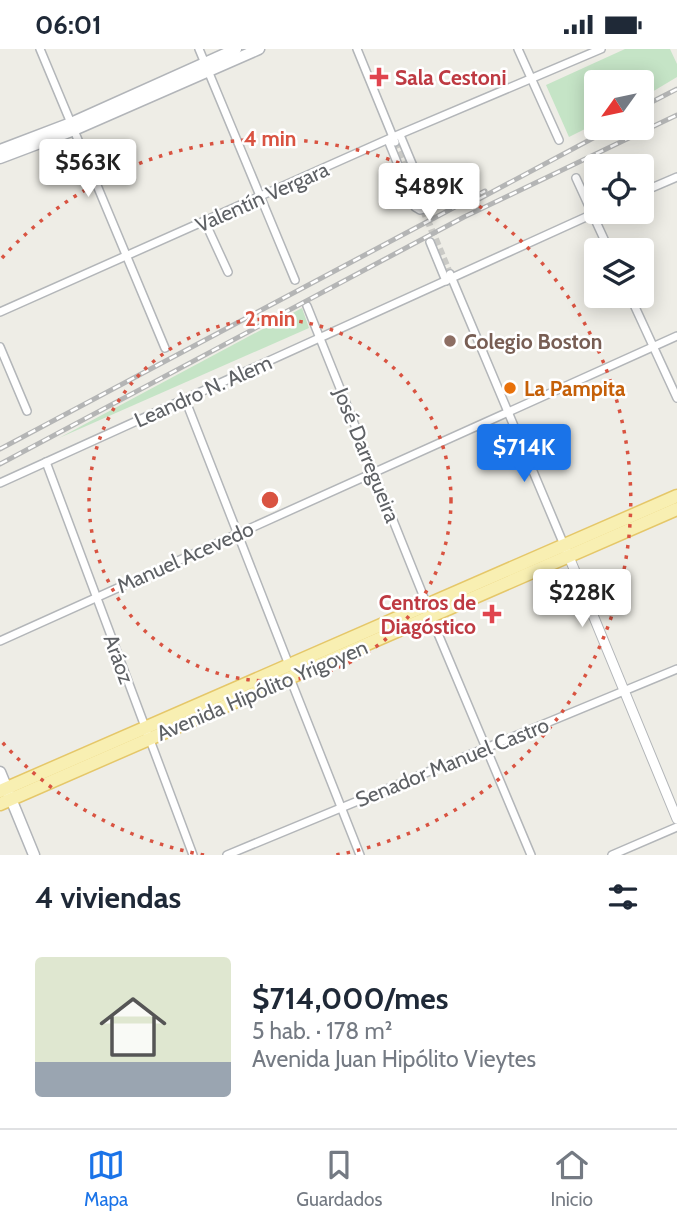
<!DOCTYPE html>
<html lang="es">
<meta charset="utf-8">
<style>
:root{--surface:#fff;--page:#f2f2f3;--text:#1f2937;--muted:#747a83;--line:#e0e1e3;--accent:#1a73e8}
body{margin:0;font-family:Cabin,sans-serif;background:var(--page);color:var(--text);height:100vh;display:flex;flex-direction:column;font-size:26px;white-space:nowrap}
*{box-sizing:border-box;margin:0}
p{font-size:23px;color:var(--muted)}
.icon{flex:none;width:38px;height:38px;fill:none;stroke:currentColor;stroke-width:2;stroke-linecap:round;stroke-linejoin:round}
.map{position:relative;height:806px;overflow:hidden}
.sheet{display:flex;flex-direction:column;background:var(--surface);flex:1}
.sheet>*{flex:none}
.needle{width:46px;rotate:237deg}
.buttons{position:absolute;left:584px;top:21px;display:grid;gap:14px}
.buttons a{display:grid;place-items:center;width:70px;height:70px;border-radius:7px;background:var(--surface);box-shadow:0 4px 18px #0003;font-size:35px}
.price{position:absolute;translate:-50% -60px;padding:0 16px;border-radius:7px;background:#fff;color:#222;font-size:23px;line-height:46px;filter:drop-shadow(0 2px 4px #0008)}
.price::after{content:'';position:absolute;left:50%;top:42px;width:21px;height:16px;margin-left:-10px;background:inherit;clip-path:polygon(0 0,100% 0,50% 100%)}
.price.active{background:var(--accent);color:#fff}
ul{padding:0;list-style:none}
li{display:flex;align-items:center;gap:21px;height:175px;padding:0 35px}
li+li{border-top:2px solid var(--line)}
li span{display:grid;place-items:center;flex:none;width:196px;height:140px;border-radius:7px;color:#555}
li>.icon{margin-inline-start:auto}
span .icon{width:84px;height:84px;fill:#fffc;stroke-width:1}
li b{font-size:30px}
h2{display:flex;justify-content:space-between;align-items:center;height:84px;padding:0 35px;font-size:30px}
.status{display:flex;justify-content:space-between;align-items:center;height:49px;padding:0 35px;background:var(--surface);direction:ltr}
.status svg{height:19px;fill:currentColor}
.menu{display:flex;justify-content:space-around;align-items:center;height:98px;border-top:2px solid var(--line);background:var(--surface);font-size:19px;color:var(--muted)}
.menu a{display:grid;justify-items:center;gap:4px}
.menu .active{color:var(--accent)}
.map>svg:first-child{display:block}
.green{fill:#c5e4c6}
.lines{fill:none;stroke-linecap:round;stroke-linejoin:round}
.minor-tunnel{stroke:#cacac6;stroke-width:7;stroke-dasharray:7 3.5;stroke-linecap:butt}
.minor-casing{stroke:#b3b6b9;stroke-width:10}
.tertiary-casing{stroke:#b3b6b9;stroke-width:11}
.secondary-casing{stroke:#b2b5b9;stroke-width:13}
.primary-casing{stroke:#e5c769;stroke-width:15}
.minor{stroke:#fff;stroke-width:7}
.tertiary{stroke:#fff;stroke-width:9}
.secondary{stroke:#fff;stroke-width:10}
.primary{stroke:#f8efb2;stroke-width:12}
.rail-casing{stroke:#b4b5b5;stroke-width:5}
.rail{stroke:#fff;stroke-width:2.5;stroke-dasharray:8;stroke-linecap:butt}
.ring{fill:none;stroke:#d95341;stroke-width:3.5;stroke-dasharray:3.5 7}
.health-dot{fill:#e0444e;stroke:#fff;stroke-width:2.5}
.education-dot{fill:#8d6e63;stroke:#fff;stroke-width:2.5}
.food-dot{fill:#e8710a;stroke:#fff;stroke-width:2.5}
.labels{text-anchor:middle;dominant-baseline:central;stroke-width:5;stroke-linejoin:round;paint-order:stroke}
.health-label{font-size:21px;font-weight:bold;fill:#be3a42;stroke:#fff;text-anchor:start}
.street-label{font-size:21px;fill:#5e6165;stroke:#fff}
.education-label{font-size:21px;font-weight:bold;fill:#785e54;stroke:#fff;text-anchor:start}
.food-label{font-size:21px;font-weight:bold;fill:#c56008;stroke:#fff;text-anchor:start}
.centre{fill:#d95341;stroke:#fff;stroke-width:3.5}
.ring-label{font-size:21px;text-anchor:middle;font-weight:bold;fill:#d95341;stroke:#fff;stroke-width:5;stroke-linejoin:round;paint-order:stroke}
</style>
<div class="status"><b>06:01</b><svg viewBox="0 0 49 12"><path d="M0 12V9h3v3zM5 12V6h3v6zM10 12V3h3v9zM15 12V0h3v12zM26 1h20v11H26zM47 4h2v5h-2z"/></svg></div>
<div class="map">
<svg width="677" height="806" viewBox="0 0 677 806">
<rect width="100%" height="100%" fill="#eeede6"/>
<g class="green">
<polygon points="625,0 670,0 677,15 677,28 642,49 642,33 597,33 597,74 569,88 546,36"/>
<polygon points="302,259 309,279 59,389"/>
</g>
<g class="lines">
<polyline class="minor-tunnel" points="395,93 450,225"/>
<defs>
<g id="minor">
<polyline points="40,0 165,299"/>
<polyline points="199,0 295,231"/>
<polyline points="357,0 395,93"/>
<polyline points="518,0 559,91"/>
<polyline points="388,91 415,158 420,161 424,160 428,153 400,86"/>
<polyline points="576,129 609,201"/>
<polyline points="642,143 677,128"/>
<polyline points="205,173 228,223"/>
<polyline points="430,193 446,232"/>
<polyline points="450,225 564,496"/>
<polyline points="630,247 677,349"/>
<polyline points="307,257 427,556"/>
<polyline points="0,263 393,88 601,0"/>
<polyline points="0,298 27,362"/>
<polyline points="185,350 289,616"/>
<polyline points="46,413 193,806"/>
<polyline points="0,434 597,163"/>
<polyline points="431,568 531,806"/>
<polyline points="0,592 677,287"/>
<polyline points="290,629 360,806"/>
<polyline points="227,806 677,620"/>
<polyline points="612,806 677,778"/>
</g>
<polyline id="tertiary" points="567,503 677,770"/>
<g id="secondary">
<polyline points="0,101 71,74 236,0"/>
<polyline points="0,109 74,81 259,0"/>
<polyline points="0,723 34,806"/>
</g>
<g id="primary">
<polyline points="0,742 677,447"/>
<polyline points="0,755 677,460"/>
</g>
</defs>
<use href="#minor" class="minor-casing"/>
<use href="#tertiary" class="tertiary-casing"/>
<use href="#secondary" class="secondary-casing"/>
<use href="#primary" class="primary-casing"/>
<use href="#minor" class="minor"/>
<use href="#tertiary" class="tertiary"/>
<use href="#secondary" class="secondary"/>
<use href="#primary" class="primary"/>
<defs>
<g id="rail">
<polyline points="642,58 677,40"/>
<polyline points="479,150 612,79"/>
<polyline points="0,400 485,142"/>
<polyline points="0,415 464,168 677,66"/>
</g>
</defs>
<use href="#rail" class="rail-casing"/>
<use href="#rail" class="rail"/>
</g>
<g class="ring">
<circle cx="270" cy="451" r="181"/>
<path d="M204 806A361 361 0 0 1 2 693M2 209A361 361 0 1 1 336 806"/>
</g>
<g class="health-dot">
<path d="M375.5 17.5h7v7h7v7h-7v7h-7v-7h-7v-7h7z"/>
<path d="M488.5 554.5h7v7h7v7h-7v7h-7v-7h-7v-7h7z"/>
</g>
<circle class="education-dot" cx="450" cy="292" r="7"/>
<circle class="food-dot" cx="510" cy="339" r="7"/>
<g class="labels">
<g class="health-label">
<text x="395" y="28">Sala Cestoni</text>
<text x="476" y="553" text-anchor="end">Centros de<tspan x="476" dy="24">Diagóstico</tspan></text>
</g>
<g class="street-label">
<text transform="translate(262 148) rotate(-24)">Valentín Vergara</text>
<text transform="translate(203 342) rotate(-24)">Leandro N. Alem</text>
<text transform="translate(367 406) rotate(68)">José Darregueira</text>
<text transform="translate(185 508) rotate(-24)">Manuel Acevedo</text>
<text transform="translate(119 610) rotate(70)">Aráoz</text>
<text transform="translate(262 641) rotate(-23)">Avenida Hipólito Yrigoyen</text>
<text transform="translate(452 713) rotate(-22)">Senador Manuel Castro</text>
</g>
<g class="education-label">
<text x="464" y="292">Colegio Boston</text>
</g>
<g class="food-label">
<text x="524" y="339">La Pampita</text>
</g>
</g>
<circle cx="270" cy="451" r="10" class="centre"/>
<g class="ring-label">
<text x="270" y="97">4 min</text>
<text x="270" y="277">2 min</text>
</g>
</svg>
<div class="buttons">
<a><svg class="needle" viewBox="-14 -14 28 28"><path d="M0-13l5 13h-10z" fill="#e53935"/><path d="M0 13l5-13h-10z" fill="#747a83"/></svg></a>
<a><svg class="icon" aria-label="locate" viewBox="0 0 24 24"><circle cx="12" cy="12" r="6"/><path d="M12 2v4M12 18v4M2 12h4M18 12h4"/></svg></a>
<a><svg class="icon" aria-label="layers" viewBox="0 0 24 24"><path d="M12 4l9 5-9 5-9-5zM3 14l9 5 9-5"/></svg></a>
</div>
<b class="price" style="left:88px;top:150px">$563K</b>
<b class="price" style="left:429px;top:174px">$489K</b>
<b class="price active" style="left:524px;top:435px">$714K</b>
<b class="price" style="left:582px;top:580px">$228K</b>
</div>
<section class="sheet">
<h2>4 viviendas<svg class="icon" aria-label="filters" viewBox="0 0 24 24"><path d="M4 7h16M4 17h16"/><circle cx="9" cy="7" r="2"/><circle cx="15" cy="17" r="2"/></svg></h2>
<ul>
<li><span style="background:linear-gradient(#dfe7d0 75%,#9aa5b1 0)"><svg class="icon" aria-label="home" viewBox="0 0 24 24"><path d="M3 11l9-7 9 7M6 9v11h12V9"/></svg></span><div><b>$714,000/mes</b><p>5 hab. · 178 m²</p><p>Avenida Juan Hipólito Vieytes</p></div></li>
</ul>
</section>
<nav class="menu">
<a class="active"><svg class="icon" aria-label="map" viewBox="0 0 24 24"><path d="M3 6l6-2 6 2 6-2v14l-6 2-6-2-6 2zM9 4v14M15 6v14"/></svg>Mapa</a>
<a><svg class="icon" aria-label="saved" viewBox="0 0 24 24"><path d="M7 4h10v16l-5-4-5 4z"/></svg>Guardados</a>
<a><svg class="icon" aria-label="home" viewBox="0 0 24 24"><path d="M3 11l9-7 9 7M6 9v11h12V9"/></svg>Inicio</a>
</nav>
